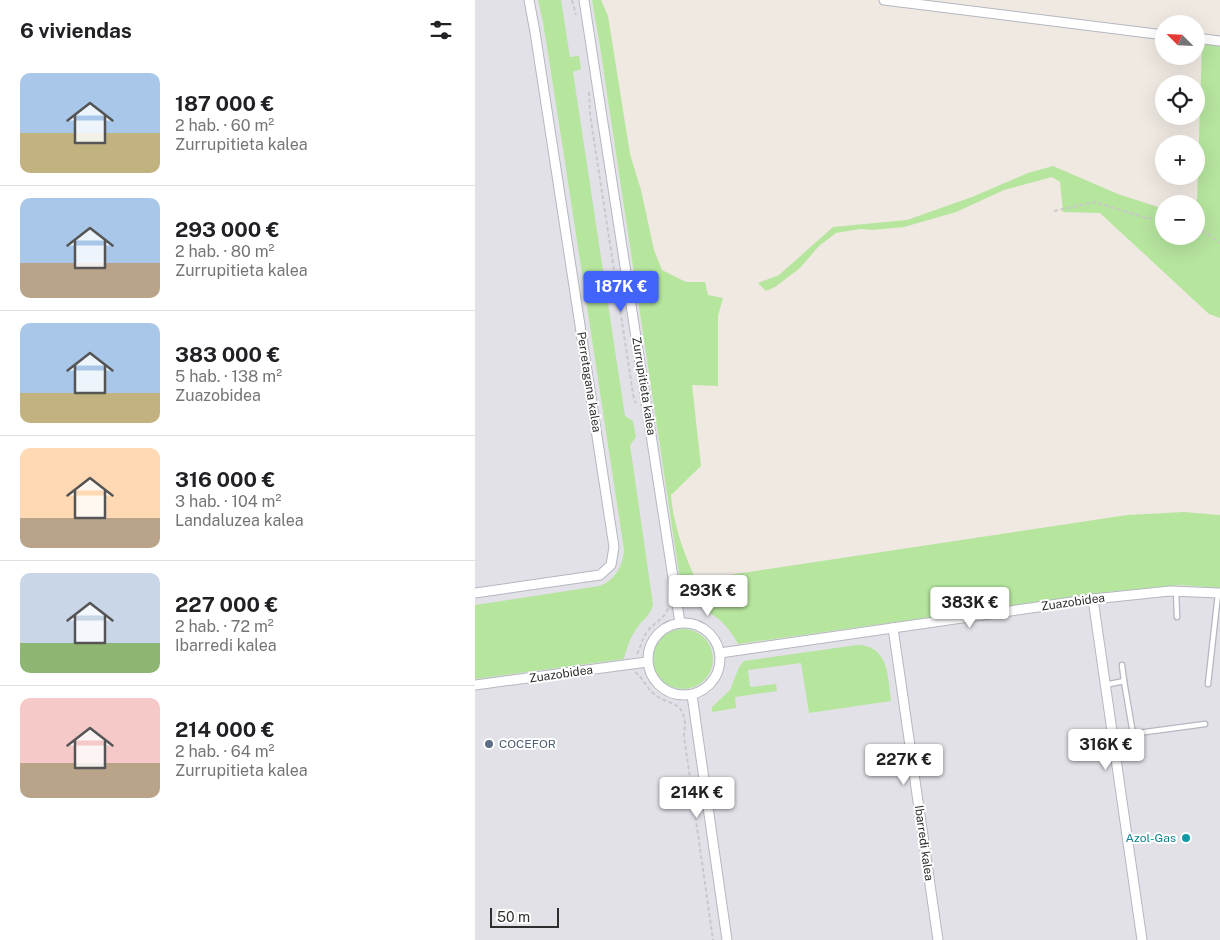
<!DOCTYPE html>
<html lang="es">
<meta charset="utf-8">
<style>
:root{--surface:#fff;--page:#f6f6f6;--text:#202124;--muted:#757577;--line:#e0e0e0;--accent:#4264fb}
body{margin:0;font-family:"Public Sans",sans-serif;background:var(--page);color:var(--text);height:100vh;display:flex;flex-direction:column;font-size:19px;white-space:nowrap}
*{box-sizing:border-box;margin:0}
p{font-size:16px;color:var(--muted)}
.icon{flex:none;width:28px;height:28px;fill:none;stroke:currentColor;stroke-width:2;stroke-linecap:round;stroke-linejoin:round}
.map{position:relative;flex:1;overflow:hidden}
.details{display:flex;flex-direction:column;background:var(--surface);width:475px}
.details>*{flex:none}
.needle{width:32px;rotate:294deg}
.controls{position:absolute;left:680px;top:15px;display:grid;gap:10px}
.controls a{display:grid;place-items:center;width:50px;height:50px;border-radius:50%;background:var(--surface);box-shadow:0 5px 20px #0002;font-size:25px}
.scale{position:absolute;left:15px;bottom:12px;width:69px;box-sizing:border-box;padding-left:5px;border:2px solid #2e2e2e;border-top:0;font-size:14px;line-height:18px;white-space:nowrap;color:#2e2e2e;-webkit-text-stroke:4px #fff;paint-order:stroke}
.price{position:absolute;translate:-50% -42px;padding:0 11px;border-radius:5px;background:#fff;color:#222;font-size:16px;line-height:32px;filter:drop-shadow(0 1px 2px #0008)}
.price::after{content:'';position:absolute;left:50%;top:30px;width:15px;height:11px;margin-left:-8px;background:inherit;clip-path:polygon(0 0,100% 0,50% 100%)}
.price.on{background:var(--accent);color:#fff}
ul{padding:0;list-style:none}
li{display:flex;align-items:center;gap:15px;height:125px;padding:0 20px}
li+li{border-top:1px solid var(--line)}
li span{display:grid;place-items:center;flex:none;width:140px;height:100px;border-radius:10px;color:#555}
li>.icon{margin-inline-start:auto}
span .icon{width:60px;height:60px;fill:#fffc;stroke-width:1}
li b{font-size:21px}
h2{display:flex;justify-content:space-between;align-items:center;height:60px;padding:0 20px;font-size:21px}
main{display:flex;flex:1;min-height:0}
.map>svg:first-child{display:block}
.industrial{fill:#e3e1e8}
.green{fill:#b6e59e}
.lines{fill:none;stroke-linecap:round;stroke-linejoin:round}
.service-casing{stroke:#b4b7c1;stroke-width:7}
.minor-casing{stroke:#b4b7c1;stroke-width:11}
.path{stroke:#c9c9c9;stroke-width:2;stroke-dasharray:4 2.5;stroke-linecap:butt}
.service{stroke:#fff;stroke-width:4.5}
.minor{stroke:#fff;stroke-width:9}
.service-dot{fill:#5c6f8a;stroke:#fff;stroke-width:2}
.culture-dot{fill:#0f9aa8;stroke:#fff;stroke-width:2}
.labels{text-anchor:middle;dominant-baseline:central;stroke-width:4;stroke-linejoin:round;paint-order:stroke}
.street-label{font-size:12px;fill:#2e2e2e;stroke:#fff}
.service-label{font-size:12px;fill:#4e5e75;stroke:#fff;text-anchor:start}
.culture-label{font-size:12px;fill:#0d838f;stroke:#fff;text-anchor:end}
</style>
<main>
<section class="details">
<h2>6 viviendas<svg class="icon" aria-label="filters" viewBox="0 0 24 24"><path d="M4 7h16M4 17h16"/><circle cx="9" cy="7" r="2"/><circle cx="15" cy="17" r="2"/></svg></h2>
<ul>
<li><span style="background:linear-gradient(#a9c7e8 60%,#c2b280 0)"><svg class="icon" aria-label="home" viewBox="0 0 24 24"><path d="M3 11l9-7 9 7M6 9v11h12V9"/></svg></span><div><b>187 000 €</b><p>2 hab. · 60 m²</p><p>Zurrupitieta kalea</p></div></li>
<li><span style="background:linear-gradient(#a9c7e8 65%,#b9a48a 0)"><svg class="icon" aria-label="home" viewBox="0 0 24 24"><path d="M3 11l9-7 9 7M6 9v11h12V9"/></svg></span><div><b>293 000 €</b><p>2 hab. · 80 m²</p><p>Zurrupitieta kalea</p></div></li>
<li><span style="background:linear-gradient(#a9c7e8 70%,#c2b280 0)"><svg class="icon" aria-label="home" viewBox="0 0 24 24"><path d="M3 11l9-7 9 7M6 9v11h12V9"/></svg></span><div><b>383 000 €</b><p>5 hab. · 138 m²</p><p>Zuazobidea</p></div></li>
<li><span style="background:linear-gradient(#ffd9b3 70%,#b9a48a 0)"><svg class="icon" aria-label="home" viewBox="0 0 24 24"><path d="M3 11l9-7 9 7M6 9v11h12V9"/></svg></span><div><b>316 000 €</b><p>3 hab. · 104 m²</p><p>Landaluzea kalea</p></div></li>
<li><span style="background:linear-gradient(#c9d6e8 70%,#8fb573 0)"><svg class="icon" aria-label="home" viewBox="0 0 24 24"><path d="M3 11l9-7 9 7M6 9v11h12V9"/></svg></span><div><b>227 000 €</b><p>2 hab. · 72 m²</p><p>Ibarredi kalea</p></div></li>
<li><span style="background:linear-gradient(#f6c9c9 65%,#b9a48a 0)"><svg class="icon" aria-label="home" viewBox="0 0 24 24"><path d="M3 11l9-7 9 7M6 9v11h12V9"/></svg></span><div><b>214 000 €</b><p>2 hab. · 64 m²</p><p>Zurrupitieta kalea</p></div></li>
</ul>
</section>
<div class="map">
<svg width="745" height="940" viewBox="0 0 745 940">
<rect width="100%" height="100%" fill="#efe9e1"/>
<polygon class="industrial" points="0,0 117,0 125,47 208,600 228,608 246,619 256,632 263,644 633,592 705,585 745,588 745,940 0,940"/>
<g class="green">
<path d="M 63,0 L 86,0 L 95,57 L 104,56 L 106,69 L 98,72 L 150,416 L 158,421 L 161,437 L 155,445 L 178,604 C 176,614 170,618 164,625 C 157,634 151,648 149,659 L 0,679 L 0,605 L 124,586 C 140,581 148,565 149,550 L 88,149 L 68,22 Z"/>
<path d="M 117,0 L 126,0 L 133,16 L 155,154 L 166,190 L 179,250 L 187,270 L 211,282 L 230,282 L 233,295 L 248,298 L 243,316 L 243,386 L 217,385 L 226,466 L 196,495 C 198,524 209,554 221,580 L 652,515 L 709,512 L 745,515 L 745,588 L 705,585 L 633,592 L 263,644 C 249,618 234,611 208,600 L 125,47 Z"/>
<polygon points="727,43 745,46 745,318 734,314 625,213 588,212 585,182 577,177 529,190 481,212 429,227 397,230 385,229 361,233 344,246 325,268 300,287 291,291 283,283 304,275 358,227 432,220 497,197 553,173 578,166 643,194 689,209 689,236 721,236 721,204 719,204 722,201"/>
<circle cx="208" cy="659" r="30"/>
<path d="M 382,645 C 414,645 413,677 416,701 L 334,713 L 326,663 L 273,670 L 275,687 L 301,684 L 302,691 L 260,697 L 261,708 L 237,712 L 237,707 L 255,690 L 264,667 L 269,661 Z"/>
</g>
<g class="lines">
<defs>
<g id="service">
<polyline points="701,591 702,617"/>
<polyline points="647,665 649,681"/>
<polyline points="733,684 743,594"/>
<polyline points="630,685 649,681 657,728 659,732 663,733 730,724"/>
</g>
<g id="minor">
<polyline points="109,0 205,623"/>
<polyline points="409,0 689,35"/>
<polyline points="721,38 745,41"/>
<polyline points="0,593 125,575 136,565 139,547 60,32 54,0"/>
<polyline points="618,599 667,940"/>
<circle cx="209" cy="659" r="36"/>
<polyline points="418,628 463,940"/>
<polyline points="245,653 618,599 695,591 745,593"/>
<polyline points="0,685 172,662"/>
<polyline points="217,695 252,940"/>
</g>
</defs>
<use href="#service" class="service-casing"/>
<use href="#minor" class="minor-casing"/>
<g class="path">
<polyline points="97,0 101,15"/>
<polyline points="114,92 115,114 159,400 161,403"/>
<polyline points="579,211 620,202 668,217 689,220"/>
<polyline points="721,229 732,233 745,243"/>
<path d="M 162,654 C 166,647 167,639 172,632 C 179,622 189,620 193,608"/>
<path d="M 160,672 C 168,678 171,687 178,693 C 194,707 208,699 210,724 C 210,728 209,731 209,736 L 238,940"/>
</g>
<use href="#service" class="service"/>
<use href="#minor" class="minor"/>
</g>
<circle class="service-dot" cx="14" cy="744" r="5"/>
<circle class="culture-dot" cx="711" cy="838" r="5"/>
<g class="labels">
<g class="street-label">
<text transform="translate(114 382) rotate(81)">Perretagana kalea</text>
<text transform="translate(169 386) rotate(81)">Zurrupitieta kalea</text>
<text transform="translate(598 602) rotate(-8)">Zuazobidea</text>
<text transform="translate(86 674) rotate(-8)">Zuazobidea</text>
<text transform="translate(449 843) rotate(82)">Ibarredi kalea</text>
</g>
<g class="service-label">
<text x="24" y="744">COCEFOR</text>
</g>
<g class="culture-label">
<text x="701" y="838">Azol-Gas</text>
</g>
</g>
</svg>
<div class="controls">
<a><svg class="needle" viewBox="-14 -14 28 28"><path d="M0-13l5 13h-10z" fill="#e53935"/><path d="M0 13l5-13h-10z" fill="#757577"/></svg></a>
<a><svg class="icon" aria-label="locate" viewBox="0 0 24 24"><circle cx="12" cy="12" r="6"/><path d="M12 2v4M12 18v4M2 12h4M18 12h4"/></svg></a>
<a>+</a>
<a>−</a>
</div>
<div class="scale">50 m</div>
<b class="price on" style="left:146px;top:313px">187K €</b>
<b class="price" style="left:233px;top:617px">293K €</b>
<b class="price" style="left:495px;top:629px">383K €</b>
<b class="price" style="left:631px;top:771px">316K €</b>
<b class="price" style="left:429px;top:786px">227K €</b>
<b class="price" style="left:222px;top:819px">214K €</b>
</div>
</main>
